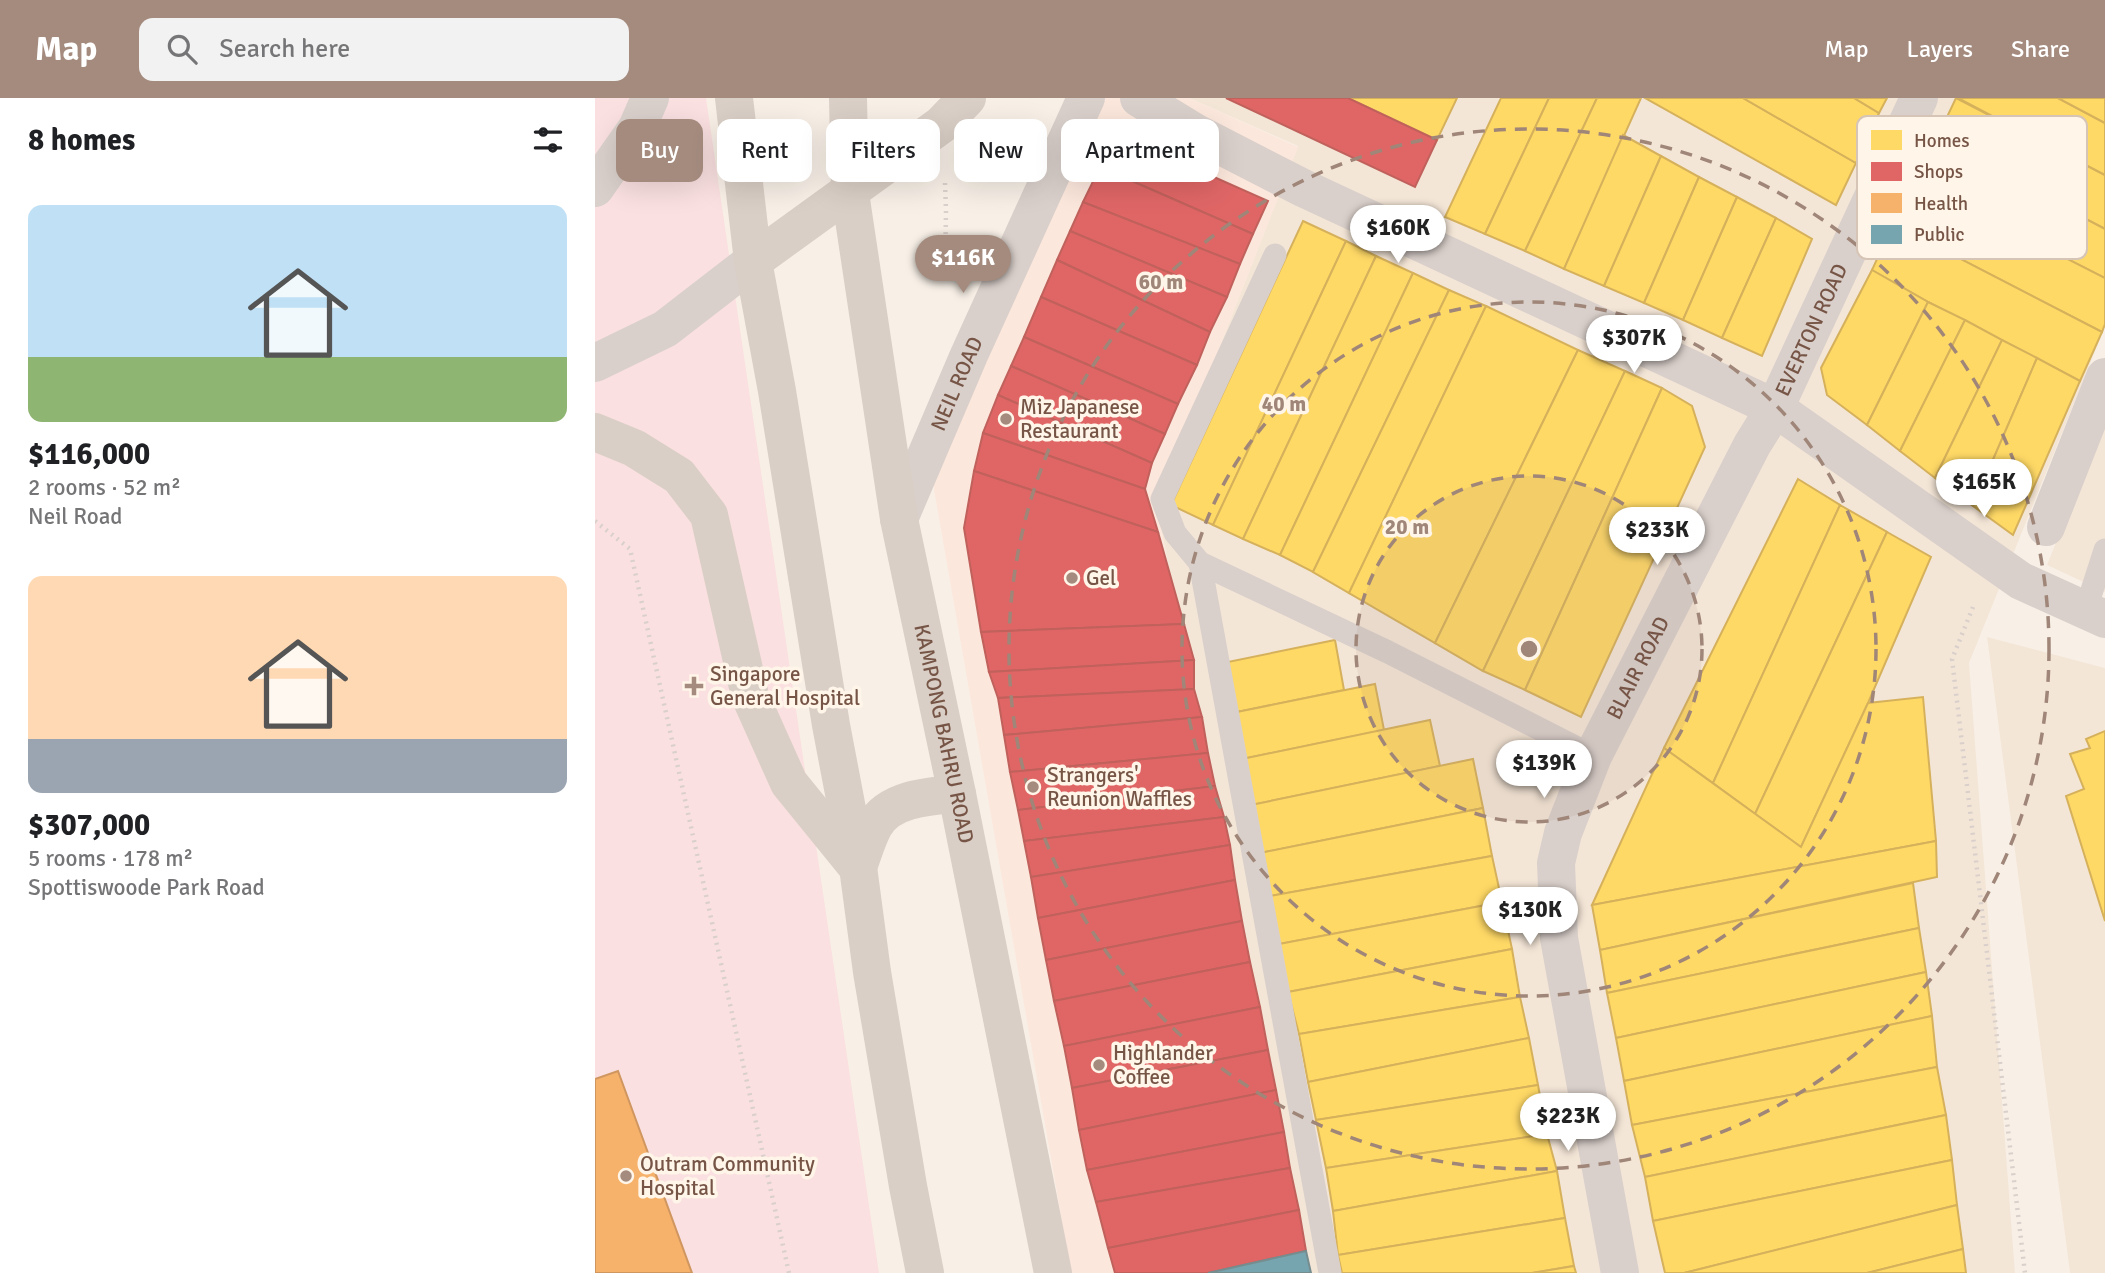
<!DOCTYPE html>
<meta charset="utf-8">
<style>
:root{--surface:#fff;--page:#f2f2f2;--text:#202124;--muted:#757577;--accent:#a48b7e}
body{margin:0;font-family:Signika,sans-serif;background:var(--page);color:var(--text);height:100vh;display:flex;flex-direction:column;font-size:26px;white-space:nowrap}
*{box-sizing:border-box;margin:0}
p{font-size:23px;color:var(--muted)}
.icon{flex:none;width:38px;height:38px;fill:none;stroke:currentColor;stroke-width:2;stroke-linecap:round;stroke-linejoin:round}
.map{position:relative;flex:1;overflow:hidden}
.side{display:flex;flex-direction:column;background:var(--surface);width:595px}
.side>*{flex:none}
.guide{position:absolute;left:21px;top:21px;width:665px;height:63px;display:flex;gap:14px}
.price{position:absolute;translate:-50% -60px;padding:0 16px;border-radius:24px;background:#fff;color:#222;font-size:23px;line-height:46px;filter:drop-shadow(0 2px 4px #0008)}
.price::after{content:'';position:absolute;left:50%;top:42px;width:21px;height:16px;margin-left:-10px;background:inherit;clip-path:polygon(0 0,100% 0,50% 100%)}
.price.active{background:var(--accent);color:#fff}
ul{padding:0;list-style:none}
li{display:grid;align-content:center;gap:14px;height:371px;padding:0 28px}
li span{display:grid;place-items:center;height:217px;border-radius:14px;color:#555}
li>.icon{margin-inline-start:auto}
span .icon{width:126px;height:126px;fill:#fffc;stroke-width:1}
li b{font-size:30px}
h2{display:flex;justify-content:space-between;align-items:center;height:84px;padding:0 28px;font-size:30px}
.chip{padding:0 24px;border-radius:14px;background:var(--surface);box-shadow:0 7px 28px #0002;font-size:24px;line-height:63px}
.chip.active{background:var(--accent);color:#fff}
header{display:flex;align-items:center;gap:42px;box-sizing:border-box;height:98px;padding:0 35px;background:var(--accent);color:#fff}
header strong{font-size:33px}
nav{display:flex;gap:38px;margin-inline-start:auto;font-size:24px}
.search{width:490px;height:63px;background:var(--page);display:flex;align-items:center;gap:18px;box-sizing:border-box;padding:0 24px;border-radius:14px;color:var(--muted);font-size:26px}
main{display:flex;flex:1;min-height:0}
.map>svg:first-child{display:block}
.residential{fill:#f4e6d7}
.commercial{fill:#fce7dc}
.medical{fill:#fae0e0}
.homes{fill:#ffd966;stroke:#d6b15c;stroke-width:2}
.shops{fill:#e06666;stroke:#c0615c;stroke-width:2}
.health{fill:#f6b26b;stroke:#d09660;stroke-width:2}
.public{fill:#76a5af;stroke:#768d90;stroke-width:2}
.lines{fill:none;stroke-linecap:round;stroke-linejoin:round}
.path{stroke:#dad0cb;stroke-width:4.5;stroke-dasharray:2 5;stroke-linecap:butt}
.lane{stroke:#dad0cb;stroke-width:23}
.street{stroke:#dad0cb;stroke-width:38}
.secondary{stroke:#dad0cb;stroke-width:38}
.primary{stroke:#dacfc6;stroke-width:38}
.ring{fill:none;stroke:#9f8678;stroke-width:3.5;stroke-dasharray:12 9}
.poi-dot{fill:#a48b7e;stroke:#fff5e8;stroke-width:2.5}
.labels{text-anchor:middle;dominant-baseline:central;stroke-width:7;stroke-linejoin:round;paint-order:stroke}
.street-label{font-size:21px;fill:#765546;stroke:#fff5e8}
.poi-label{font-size:21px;fill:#765546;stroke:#fff5e8;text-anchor:start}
.key{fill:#fff5e8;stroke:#d6c5b7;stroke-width:2}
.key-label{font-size:19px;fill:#765546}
.centre{fill:#9f8678;stroke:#fff5e8;stroke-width:3.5}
.ring-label{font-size:21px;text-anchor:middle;font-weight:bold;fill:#9f8678;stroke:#fff5e8;stroke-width:7;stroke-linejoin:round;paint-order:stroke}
</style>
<header>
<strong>Map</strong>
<div class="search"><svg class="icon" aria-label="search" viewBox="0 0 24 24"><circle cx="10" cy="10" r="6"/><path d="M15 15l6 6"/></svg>Search here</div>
<nav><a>Map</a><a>Layers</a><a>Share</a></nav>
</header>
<main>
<section class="side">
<h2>8 homes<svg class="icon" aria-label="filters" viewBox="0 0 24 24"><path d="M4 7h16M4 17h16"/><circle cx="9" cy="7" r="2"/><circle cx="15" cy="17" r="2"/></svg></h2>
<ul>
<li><span style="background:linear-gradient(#bfe0f5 70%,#8fb573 0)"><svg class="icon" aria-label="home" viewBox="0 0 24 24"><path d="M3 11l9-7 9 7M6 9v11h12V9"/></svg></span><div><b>$116,000</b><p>2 rooms · 52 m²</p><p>Neil Road</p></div></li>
<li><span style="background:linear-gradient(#ffd9b3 75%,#9aa5b1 0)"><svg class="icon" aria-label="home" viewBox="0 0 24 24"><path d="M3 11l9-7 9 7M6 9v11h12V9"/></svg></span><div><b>$307,000</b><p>5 rooms · 178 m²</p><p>Spottiswoode Park Road</p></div></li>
</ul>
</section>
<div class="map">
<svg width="1510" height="1175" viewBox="0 0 1510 1175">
<rect width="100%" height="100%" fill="#f8f0e7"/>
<g class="residential">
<polygon points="594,0 1510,0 1510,229 1374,565 1420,1175 711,1175 562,409 703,48"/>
<polygon points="1510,322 1510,494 1452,467"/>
<polygon points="1392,539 1510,570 1510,1175 1475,1175"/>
</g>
<polygon class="commercial" points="509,0 594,0 703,49 562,409 711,1175 476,1175 334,363"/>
<polygon class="medical" points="0,0 111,0 284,1175 0,1175"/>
<g class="homes">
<polygon points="753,0 862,0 842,42"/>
<polygon points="906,0 954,0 890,136 850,119"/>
<polygon points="954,0 1002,0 930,153 890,136"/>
<polygon points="1002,0 1046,0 969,171 930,153"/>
<polygon points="1050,0 1148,0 1261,65 1241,107"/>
<polygon points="1148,0 1259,0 1284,15 1261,65"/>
<polygon points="1259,0 1292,0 1284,15"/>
<polygon points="1361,0 1510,77 1510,131 1341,42"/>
<polygon points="1363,0 1463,0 1510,25 1510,77"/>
<polygon points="1463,0 1510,0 1510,25"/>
<polygon points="1028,37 1066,58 1009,188 969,171"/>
<polygon points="1341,42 1510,131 1510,180 1319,83"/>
<polygon points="1066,58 1104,79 1049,205 1009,188"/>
<polygon points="1104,79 1142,99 1088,222 1049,205"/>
<polygon points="1319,83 1510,180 1510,226 1507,234 1298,126"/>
<polygon points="1142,99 1181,120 1127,240 1088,222"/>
<polygon points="1181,120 1217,141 1167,258 1127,240"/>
<polygon points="708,123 751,143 618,427 576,407"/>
<polygon points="1298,126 1507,234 1485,283 1333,204 1277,172"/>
<polygon points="751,143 781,158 648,441 618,427"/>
<polygon points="781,158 818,175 685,457 648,441"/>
<polygon points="1277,172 1333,204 1272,327 1232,297 1226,270"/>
<polygon points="818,175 854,192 718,474 685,457"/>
<polygon points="854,192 891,208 754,495 718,474"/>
<polygon points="1333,204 1370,222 1305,353 1272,327"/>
<polygon points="891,208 983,252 840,545 754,495"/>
<polygon points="1370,222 1407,242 1340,380 1305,353"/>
<polygon points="1407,242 1442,260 1378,408 1340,380"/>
<polygon points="983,252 1030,273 888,573 840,545"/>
<polygon points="1442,260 1485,283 1418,437 1378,408"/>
<polygon points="1030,273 1067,290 930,592 888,573"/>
<polygon points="1067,290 1097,308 1110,349 986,619 930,592"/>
<polygon points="1203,381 1245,407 1118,685 1069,650"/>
<polygon points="1245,407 1292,434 1160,716 1118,685"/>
<polygon points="1292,434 1336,459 1273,605 1206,749 1160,716"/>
<polygon points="740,542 749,592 637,615 628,565"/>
<polygon points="780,586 789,632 647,661 637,615"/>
<polygon points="1328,599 1341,743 997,807 1069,650 1206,749 1273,605"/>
<polygon points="835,622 845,668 656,707 647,661"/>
<polygon points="1510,633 1510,823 1471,698 1489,691 1475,656 1495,650 1491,641"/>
<polygon points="878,661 888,710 665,755 656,707"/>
<polygon points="888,710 897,758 675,798 665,755"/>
<polygon points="1341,743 1342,779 1005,852 997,807"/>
<polygon points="897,758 907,804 684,846 675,798"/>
<polygon points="1318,785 1324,830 1012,895 1005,852"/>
<polygon points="907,804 917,851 693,894 684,846"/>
<polygon points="1324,830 1331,874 1021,940 1012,895"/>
<polygon points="917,851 925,899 704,936 693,894"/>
<polygon points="1331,874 1337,918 1029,983 1021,940"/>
<polygon points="925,899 934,940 713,984 704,936"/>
<polygon points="1337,918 1342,969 1037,1027 1029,983"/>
<polygon points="934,940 943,987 721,1022 713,984"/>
<polygon points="1342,969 1351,1017 1050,1079 1037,1027"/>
<polygon points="943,987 952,1036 731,1070 721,1022"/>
<polygon points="1351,1017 1357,1062 1058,1123 1050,1079"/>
<polygon points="952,1036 962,1073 738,1113 731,1070"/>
<polygon points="1357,1062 1362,1107 1089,1175 1070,1175 1058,1123"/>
<polygon points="962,1073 970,1120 743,1157 738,1113"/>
<polygon points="1362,1107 1368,1151 1272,1175 1089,1175"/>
<polygon points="970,1120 979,1168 937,1175 747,1175 743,1157"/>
<polygon points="1368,1151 1371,1175 1272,1175"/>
<polygon points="979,1168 981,1175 937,1175"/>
</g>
<g class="shops">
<polygon points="631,0 753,0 842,42 820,89"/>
<polygon points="520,35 673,103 658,136 505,69"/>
<polygon points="505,69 658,136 645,166 488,104"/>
<polygon points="488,104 645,166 632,199 475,133"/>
<polygon points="475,133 632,199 615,234 462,162"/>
<polygon points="462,162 615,234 602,267 446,199"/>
<polygon points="446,199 602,267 583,306 429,239"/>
<polygon points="429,239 583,306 570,336 416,268"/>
<polygon points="416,268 570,336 557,365 403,297"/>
<polygon points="403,297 557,365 550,391 388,335"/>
<polygon points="388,335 550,391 563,434 379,373"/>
<polygon points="379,373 563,434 589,526 386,534 369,430"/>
<polygon points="589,526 599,562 394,574 386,534"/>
<polygon points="599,562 599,591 403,600 394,574"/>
<polygon points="599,591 607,619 409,637 403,600"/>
<polygon points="607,619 613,655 415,674 409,637"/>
<polygon points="613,655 620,688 423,712 415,674"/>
<polygon points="620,688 629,719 429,743 423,712"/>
<polygon points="629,719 635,747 436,779 429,743"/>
<polygon points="635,747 640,782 443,820 436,779"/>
<polygon points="640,782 647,823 451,862 443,820"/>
<polygon points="647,823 655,864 459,903 451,862"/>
<polygon points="655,864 665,909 469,948 459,903"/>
<polygon points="665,909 673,952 477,990 469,948"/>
<polygon points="673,952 681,992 484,1032 477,990"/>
<polygon points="681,992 689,1034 492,1072 484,1032"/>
<polygon points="689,1034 695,1070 501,1104 492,1072"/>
<polygon points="695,1070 704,1112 513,1150 501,1104"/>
<polygon points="704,1112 711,1153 613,1175 520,1175 513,1150"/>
</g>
<polygon class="health" points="23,973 97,1175 0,1175 0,981"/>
<polygon class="public" points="711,1153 716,1175 613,1175"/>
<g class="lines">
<g class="path">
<polyline points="350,85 351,113 350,172"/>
<polyline points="0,423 35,451 194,1175"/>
<polyline points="1378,509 1357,561 1430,1175"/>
</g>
<g class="lane">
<polyline points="680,157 567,401 580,435 605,465 793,554 998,658"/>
<polyline points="605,465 735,1175"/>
<polyline points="1490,514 1510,452"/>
</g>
<g class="street">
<polyline points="544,0 601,35 708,90 1180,310 1426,483 1510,521"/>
<polyline points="0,90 42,30 55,0"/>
<polyline points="0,265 70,231 158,163"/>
<polyline points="1451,429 1510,279"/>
<path id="s1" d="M 1025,1175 L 964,840 L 961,765 L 968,735 L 998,658 L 1157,347 L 1180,310 L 1324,0"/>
</g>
<path class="secondary" id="s2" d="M 304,421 L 374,257 L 491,0"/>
<g class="primary">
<polyline points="139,0 158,163 182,293 236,627 263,769 277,874 313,1088 330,1175"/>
<path id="s3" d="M 253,0 L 255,95 L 304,421 L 362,696 L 458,1175"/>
<polyline points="158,163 346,27 372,0"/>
<polyline points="0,334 39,350 84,378 114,417 155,598 194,685 259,765"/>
<path d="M 263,769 C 268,756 272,741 279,728 C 294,700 335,698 362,696"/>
</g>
</g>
<circle cx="934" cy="551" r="173" fill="#9f8678" fill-opacity=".12"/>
<g class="ring">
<circle cx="934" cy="551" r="173"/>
<circle cx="934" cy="551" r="347"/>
<circle cx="934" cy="551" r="520"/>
</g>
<g class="poi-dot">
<circle cx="411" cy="321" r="7"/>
<circle cx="477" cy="480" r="7"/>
<path d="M95.5 577.5h7v7h7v7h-7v7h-7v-7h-7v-7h7z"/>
<circle cx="438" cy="689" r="7"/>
<circle cx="504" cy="967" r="7"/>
<circle cx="31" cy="1078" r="7"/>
</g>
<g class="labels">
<g class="street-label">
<text stroke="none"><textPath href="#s1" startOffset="1008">EVERTON ROAD</textPath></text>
<text stroke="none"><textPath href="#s2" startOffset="147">NEIL ROAD</textPath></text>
<text stroke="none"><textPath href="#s1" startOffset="628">BLAIR ROAD</textPath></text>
<text stroke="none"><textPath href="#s3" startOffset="644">KAMPONG BAHRU ROAD</textPath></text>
</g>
<g class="poi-label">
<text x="425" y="309">Miz Japanese<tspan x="425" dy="24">Restaurant</tspan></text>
<text x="491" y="480">Gel</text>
<text x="115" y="576">Singapore<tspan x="115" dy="24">General Hospital</tspan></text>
<text x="452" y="677">Strangers'<tspan x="452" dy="24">Reunion Waffles</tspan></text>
<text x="518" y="955">Highlander<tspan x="518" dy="24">Coffee</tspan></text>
<text x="45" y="1066">Outram Community<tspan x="45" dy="24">Hospital</tspan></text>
</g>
</g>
<rect x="1262" y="18" width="230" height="143" rx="10" class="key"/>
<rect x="1276" y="32" width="31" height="20" fill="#ffd966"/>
<rect x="1276" y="64" width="31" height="19" fill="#e06666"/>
<rect x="1276" y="95" width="31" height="20" fill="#f6b26b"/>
<rect x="1276" y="127" width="31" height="19" fill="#76a5af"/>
<g class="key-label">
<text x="1319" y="49">Homes</text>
<text x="1319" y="80">Shops</text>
<text x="1319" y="112">Health</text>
<text x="1319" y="143">Public</text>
</g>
<circle cx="934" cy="551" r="10" class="centre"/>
<g class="ring-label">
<text x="566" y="191">60 m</text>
<text x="689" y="313">40 m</text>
<text x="812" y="436">20 m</text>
</g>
</svg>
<b class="price" style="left:803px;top:167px">$160K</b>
<b class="price active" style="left:368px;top:197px">$116K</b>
<b class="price" style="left:1039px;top:277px">$307K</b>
<b class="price" style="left:1389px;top:421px">$165K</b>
<b class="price" style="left:1062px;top:469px">$233K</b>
<b class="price" style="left:949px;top:702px">$139K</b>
<b class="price" style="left:935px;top:849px">$130K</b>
<b class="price" style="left:973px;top:1055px">$223K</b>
<div class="guide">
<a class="chip active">Buy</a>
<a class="chip">Rent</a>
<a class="chip">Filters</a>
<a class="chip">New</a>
<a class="chip">Apartment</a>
</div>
</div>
</main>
